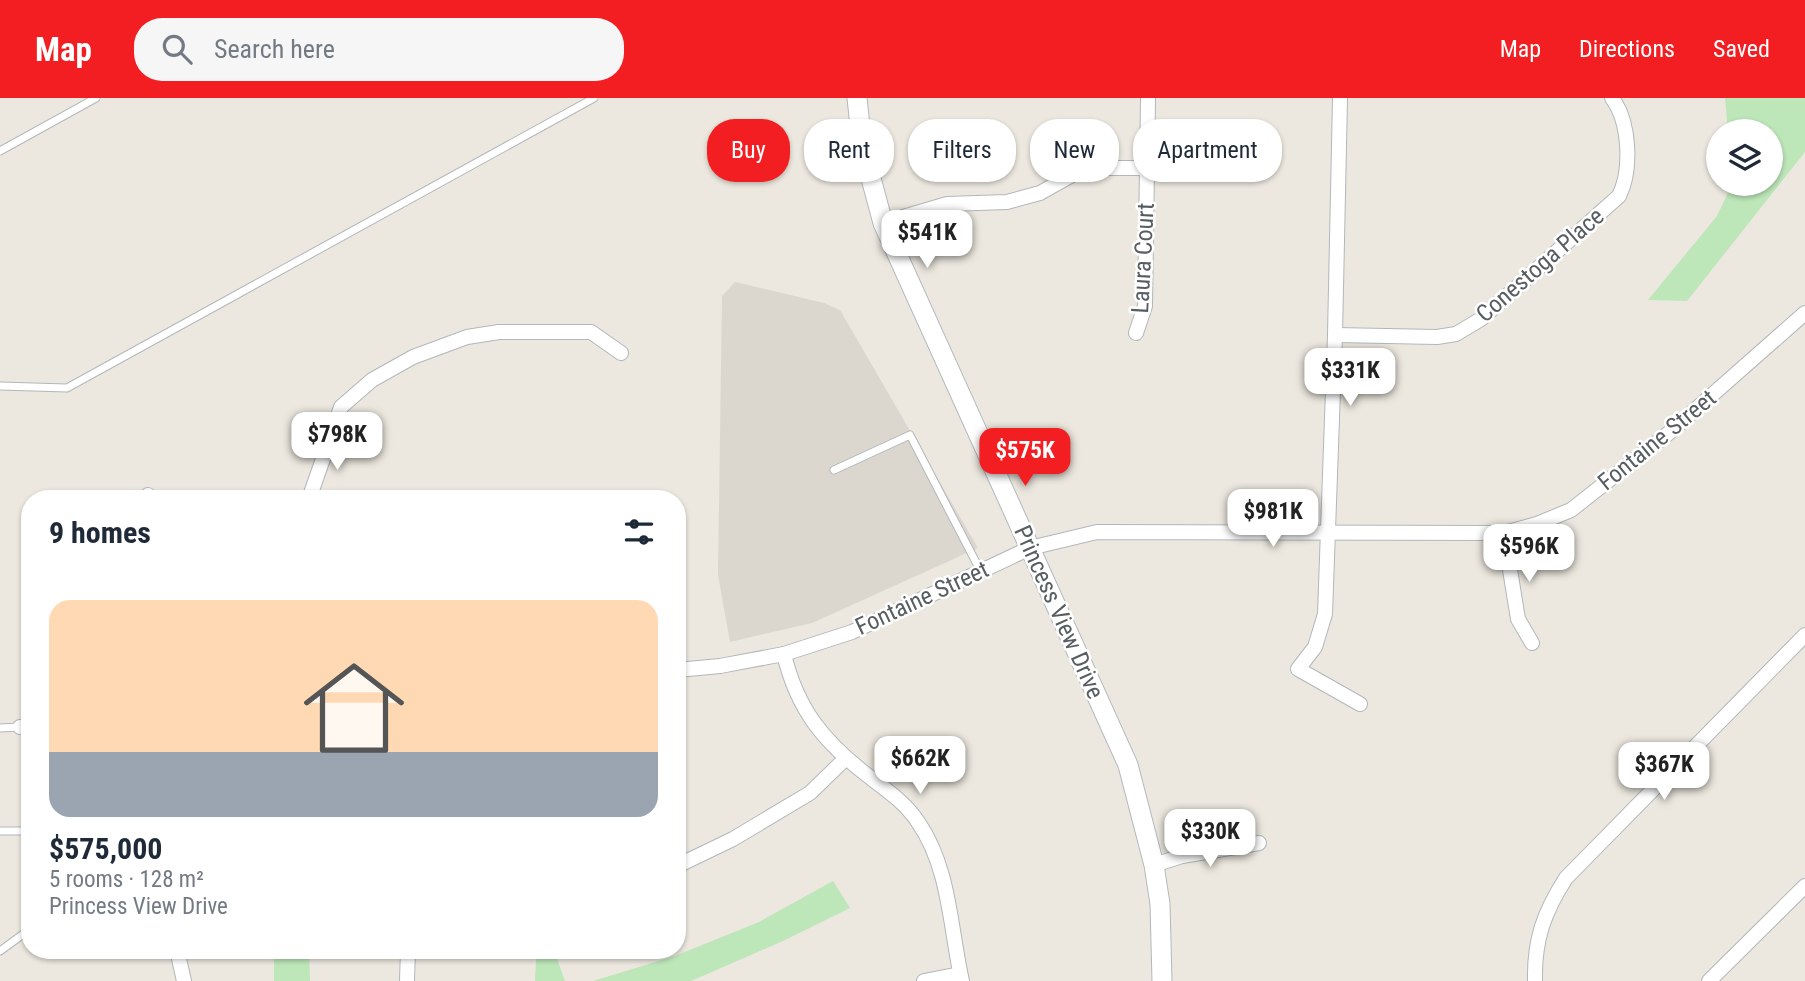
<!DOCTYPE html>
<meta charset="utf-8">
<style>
:root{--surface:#fff;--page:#f6f6f7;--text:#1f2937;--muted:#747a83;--accent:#f31e21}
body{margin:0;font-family:"Roboto Condensed",sans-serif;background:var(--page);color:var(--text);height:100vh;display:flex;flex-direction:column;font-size:26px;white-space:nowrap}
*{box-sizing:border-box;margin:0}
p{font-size:23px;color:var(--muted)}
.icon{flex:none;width:38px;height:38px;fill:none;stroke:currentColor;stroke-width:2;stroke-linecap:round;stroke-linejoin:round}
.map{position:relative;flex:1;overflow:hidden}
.details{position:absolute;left:21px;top:392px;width:665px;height:469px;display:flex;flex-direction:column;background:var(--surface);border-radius:28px;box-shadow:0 2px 5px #0004}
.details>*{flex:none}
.top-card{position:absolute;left:707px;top:21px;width:665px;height:63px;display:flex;gap:14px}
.controls{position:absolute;left:1706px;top:21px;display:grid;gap:14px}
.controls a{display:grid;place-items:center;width:77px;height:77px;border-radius:50%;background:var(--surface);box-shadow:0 2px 5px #0004;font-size:35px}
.price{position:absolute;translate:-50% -60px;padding:0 16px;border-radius:14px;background:#fff;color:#222;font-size:23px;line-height:46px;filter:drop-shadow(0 2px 4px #0008)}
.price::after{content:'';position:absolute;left:50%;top:42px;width:21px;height:16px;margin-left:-10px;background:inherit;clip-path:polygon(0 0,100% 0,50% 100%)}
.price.on{background:var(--accent);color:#fff}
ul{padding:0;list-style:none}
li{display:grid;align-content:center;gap:14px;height:371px;padding:0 28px}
li span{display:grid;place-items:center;height:217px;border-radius:21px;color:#555}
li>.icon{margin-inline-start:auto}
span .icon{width:126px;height:126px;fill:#fffc;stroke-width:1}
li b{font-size:30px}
h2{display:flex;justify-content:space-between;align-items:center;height:84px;padding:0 28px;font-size:30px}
.tag{padding:0 24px;border-radius:28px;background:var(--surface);box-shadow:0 2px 5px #0004;font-size:24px;line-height:63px}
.tag.on{background:var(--accent);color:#fff}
header{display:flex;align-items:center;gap:42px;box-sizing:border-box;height:98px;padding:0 35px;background:var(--accent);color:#fff}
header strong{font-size:33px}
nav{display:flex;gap:38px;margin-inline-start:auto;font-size:24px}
.search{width:490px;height:63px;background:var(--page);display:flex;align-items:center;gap:18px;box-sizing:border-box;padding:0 24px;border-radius:28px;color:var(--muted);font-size:26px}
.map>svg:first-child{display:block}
.education{fill:#dcd7ce}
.green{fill:#bde6b9}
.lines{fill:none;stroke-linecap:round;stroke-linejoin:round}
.service-casing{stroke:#b2b7bb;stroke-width:9}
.minor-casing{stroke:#b2b7bb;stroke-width:16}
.secondary-casing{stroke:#b3b8bd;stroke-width:21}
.service{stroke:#fff;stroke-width:7}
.minor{stroke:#fff;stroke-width:14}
.secondary{stroke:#fff;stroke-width:19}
.labels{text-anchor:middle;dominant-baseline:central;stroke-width:5;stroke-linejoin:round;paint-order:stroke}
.street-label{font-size:24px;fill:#585d61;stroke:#fff}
</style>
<header>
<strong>Map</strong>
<div class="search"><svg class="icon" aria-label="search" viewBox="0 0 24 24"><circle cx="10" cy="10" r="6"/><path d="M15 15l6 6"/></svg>Search here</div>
<nav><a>Map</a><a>Directions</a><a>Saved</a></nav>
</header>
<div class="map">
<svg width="1805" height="883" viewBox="0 0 1805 883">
<rect width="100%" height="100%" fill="#ece8df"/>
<polygon class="education" points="735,184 824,205 840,212 978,450 812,525 730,544 718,477 722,198"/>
<g class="green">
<polygon points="1725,0 1805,0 1805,54 1687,203 1648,202 1717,118 1732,86 1771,86 1771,33 1728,33"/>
<polygon points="833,783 850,810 783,843 691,883 593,883 675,858 759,824"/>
<polygon points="274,852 309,852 310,883 274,883"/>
<polygon points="533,852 554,852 565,883 535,883 536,863"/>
</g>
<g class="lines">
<defs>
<g id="service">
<polyline points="0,53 96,0"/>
<polyline points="0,288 67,290 594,0"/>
<polyline points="834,372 910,337 980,472"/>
<polyline points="0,630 20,629"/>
<polyline points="0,733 30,733"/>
<polyline points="0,853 26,834 30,826"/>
</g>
<g id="minor">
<polyline points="1340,0 1335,237 1325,516 1315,549 1298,571 1360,606"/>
<polyline points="883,125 947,106 1007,104 1040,95 1072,77 1090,70 1147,70"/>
<polyline points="1136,235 1145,208 1148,0"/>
<path d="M 1335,237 L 1437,239 L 1456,236 L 1481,221 L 1619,98 C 1632,72 1630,24 1612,0"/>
<polyline points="148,397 150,401"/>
<polyline points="309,401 341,309 372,282 413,259 467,239 499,234 591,234 621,255"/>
<polyline points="1504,435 1518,521 1532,545"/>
<path d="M 784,556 C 797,611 823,643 867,677 C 885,691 905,704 918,724 C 950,770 950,830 962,883"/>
<polyline points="677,572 720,568 784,556 852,534 1030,450 1097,434 1504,435 1537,426 1571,412 1670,334 1805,215"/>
<polyline points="20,629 30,629"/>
<polyline points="1154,767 1182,758 1259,745"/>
<polyline points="677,768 733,741 810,695 846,660"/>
<polyline points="177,852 184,883"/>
<polyline points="407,883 408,852"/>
<polyline points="924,883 960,876"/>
<path d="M 1535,883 C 1534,842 1544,814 1566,780 L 1805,537"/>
<polyline points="1709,883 1805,788"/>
</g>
<polyline id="secondary" points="857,0 862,47 883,125 1128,667 1154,767 1160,806 1162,883"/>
</defs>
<use href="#service" class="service-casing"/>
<use href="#minor" class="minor-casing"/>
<use href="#secondary" class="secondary-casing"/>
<use href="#service" class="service"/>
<use href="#minor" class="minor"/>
<use href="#secondary" class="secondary"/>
</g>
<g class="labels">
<g class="street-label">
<text transform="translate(1143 160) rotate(-87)">Laura Court</text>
<text transform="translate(1540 167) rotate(-41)">Conestoga Place</text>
<text transform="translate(1657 342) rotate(-39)">Fontaine Street</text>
<text transform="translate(922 500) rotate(-25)">Fontaine Street</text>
<text transform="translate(1059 514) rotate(66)">Princess View Drive</text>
</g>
</g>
</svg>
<div class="controls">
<a><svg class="icon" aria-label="layers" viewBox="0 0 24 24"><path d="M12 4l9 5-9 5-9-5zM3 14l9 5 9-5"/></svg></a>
</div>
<b class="price" style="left:927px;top:172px">$541K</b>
<b class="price" style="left:1350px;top:310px">$331K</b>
<b class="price" style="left:337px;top:374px">$798K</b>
<b class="price on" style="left:1025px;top:390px">$575K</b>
<b class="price" style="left:1273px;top:451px">$981K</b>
<b class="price" style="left:1529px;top:486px">$596K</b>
<b class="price" style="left:920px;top:698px">$662K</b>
<b class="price" style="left:1664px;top:704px">$367K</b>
<b class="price" style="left:1210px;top:771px">$330K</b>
<div class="top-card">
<a class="tag on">Buy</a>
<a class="tag">Rent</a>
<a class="tag">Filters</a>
<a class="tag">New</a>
<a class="tag">Apartment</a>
</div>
<section class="details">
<h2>9 homes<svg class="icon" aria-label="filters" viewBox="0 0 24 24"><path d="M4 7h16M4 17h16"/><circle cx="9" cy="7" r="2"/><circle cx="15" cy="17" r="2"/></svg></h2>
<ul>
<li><span style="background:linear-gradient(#ffd9b3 70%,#9aa5b1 0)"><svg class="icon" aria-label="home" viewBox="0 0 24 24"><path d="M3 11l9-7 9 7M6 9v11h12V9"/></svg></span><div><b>$575,000</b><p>5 rooms · 128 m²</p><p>Princess View Drive</p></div></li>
</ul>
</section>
</div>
